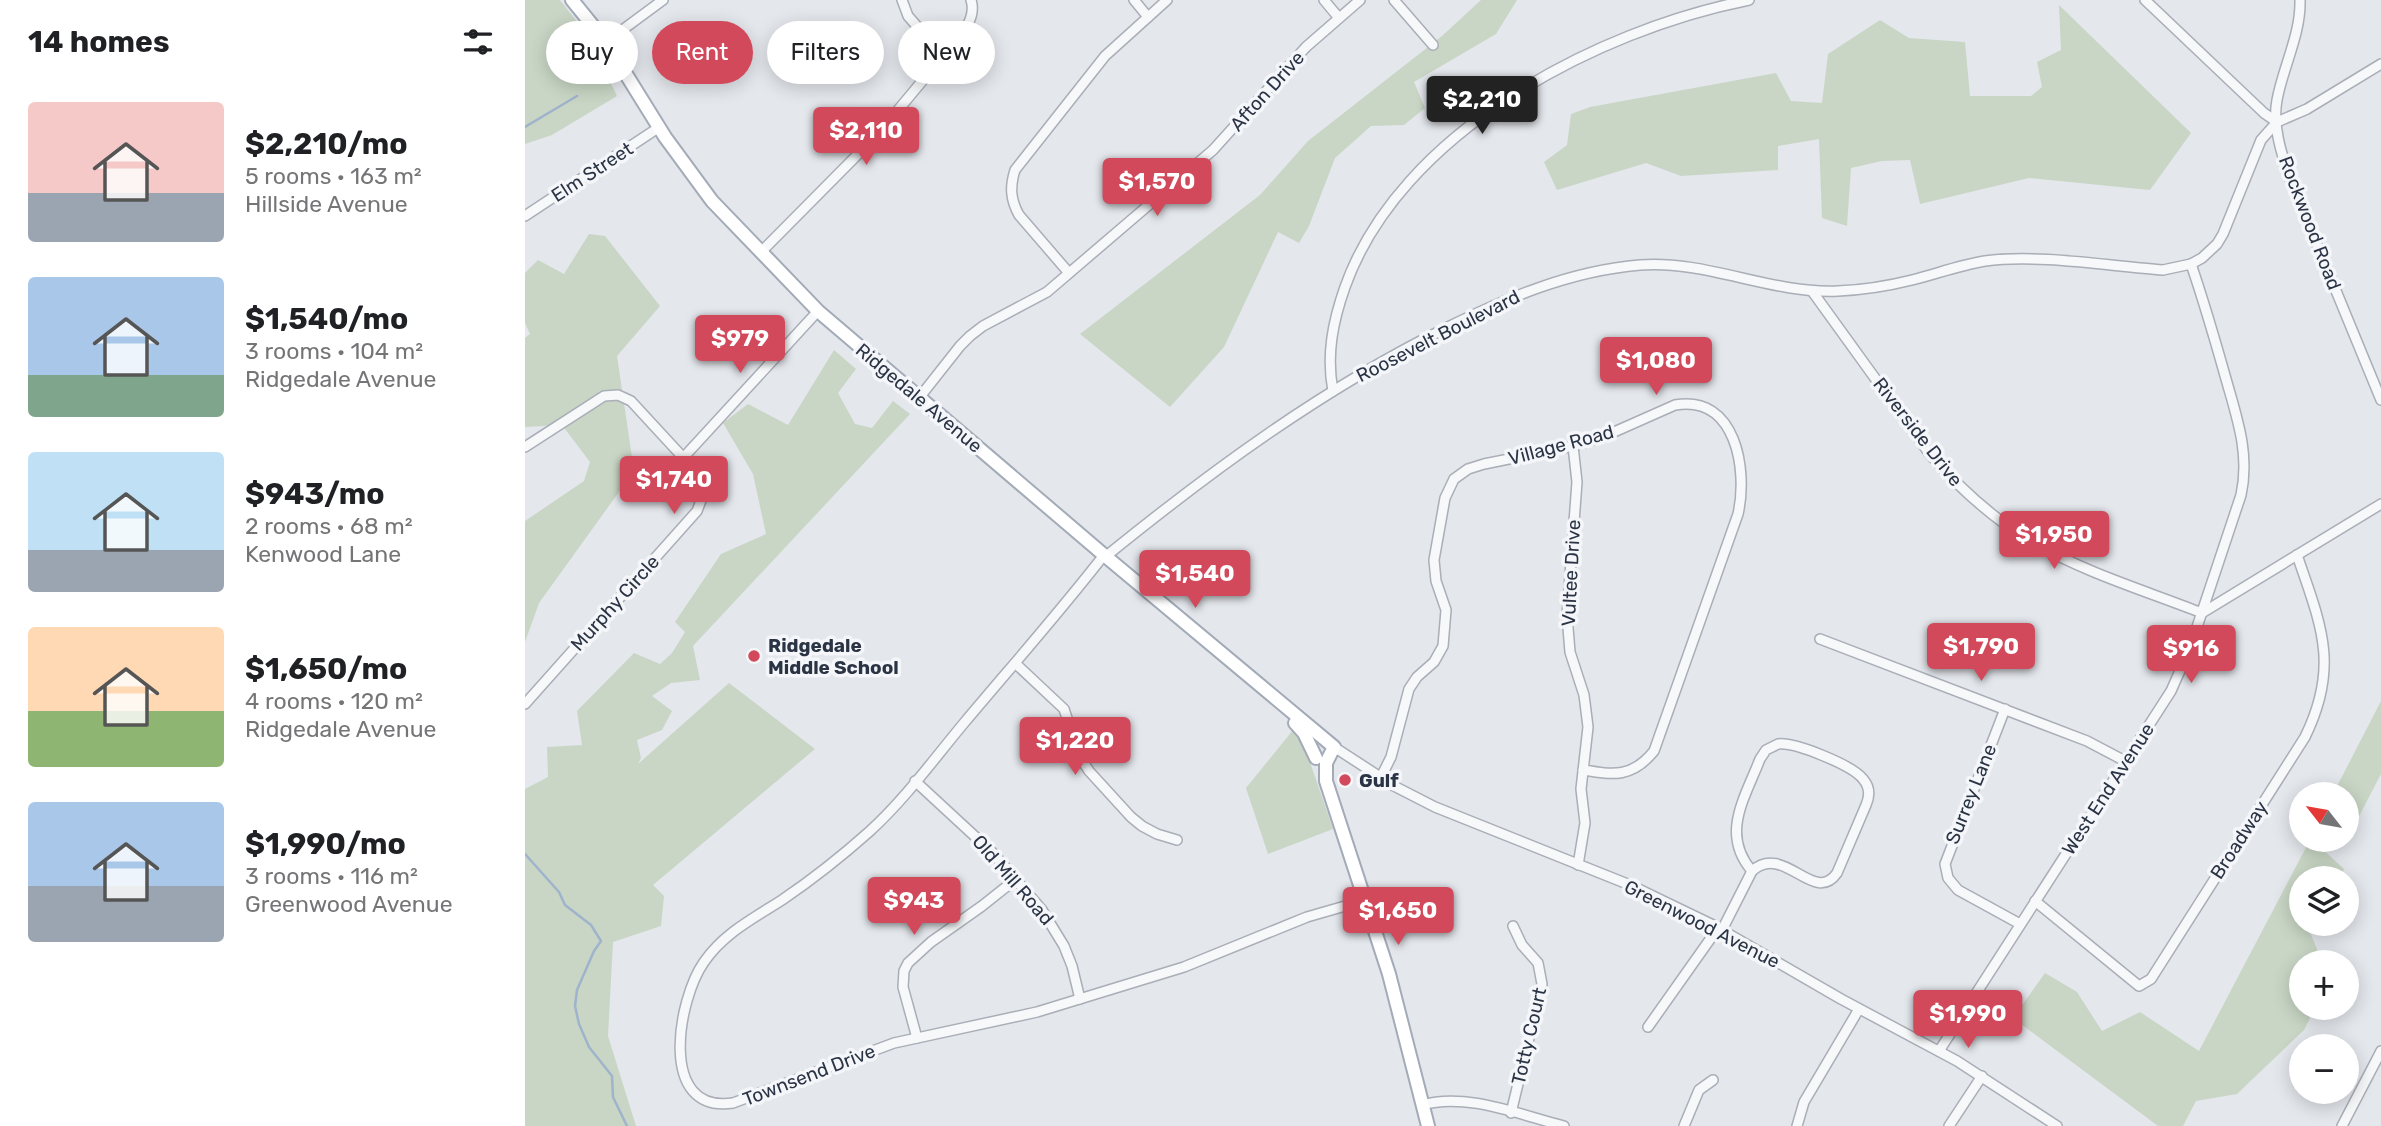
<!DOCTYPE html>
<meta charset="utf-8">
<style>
:root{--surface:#fff;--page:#f6f6f6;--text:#202124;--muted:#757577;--accent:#d1495b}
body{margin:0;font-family:Rubik,sans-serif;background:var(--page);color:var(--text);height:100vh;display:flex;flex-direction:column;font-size:26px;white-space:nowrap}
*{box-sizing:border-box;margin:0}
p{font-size:23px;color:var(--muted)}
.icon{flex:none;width:38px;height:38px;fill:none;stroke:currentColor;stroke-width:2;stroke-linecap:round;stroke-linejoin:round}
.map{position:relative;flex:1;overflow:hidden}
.panel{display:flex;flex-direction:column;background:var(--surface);width:525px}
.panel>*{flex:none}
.guide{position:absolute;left:21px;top:21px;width:665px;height:63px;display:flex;gap:14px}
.needle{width:46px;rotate:301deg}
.buttons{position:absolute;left:1764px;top:782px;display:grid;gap:14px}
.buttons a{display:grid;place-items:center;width:70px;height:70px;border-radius:50%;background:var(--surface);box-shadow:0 4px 18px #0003;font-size:35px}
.price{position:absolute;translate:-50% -60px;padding:0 16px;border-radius:7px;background:var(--accent);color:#fff;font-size:23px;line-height:46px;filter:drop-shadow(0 2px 4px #0008)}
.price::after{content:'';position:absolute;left:50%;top:42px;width:21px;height:16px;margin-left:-10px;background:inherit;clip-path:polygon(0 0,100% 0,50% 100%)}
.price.selected{background:#222;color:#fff}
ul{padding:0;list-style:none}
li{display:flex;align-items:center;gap:21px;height:175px;padding:0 28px}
li span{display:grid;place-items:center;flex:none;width:196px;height:140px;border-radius:7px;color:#555}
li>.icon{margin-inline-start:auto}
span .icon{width:84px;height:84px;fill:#fffc;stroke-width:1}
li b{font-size:30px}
h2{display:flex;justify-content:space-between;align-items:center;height:84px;padding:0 28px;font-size:30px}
.tag{padding:0 24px;border-radius:32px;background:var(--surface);box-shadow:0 4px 18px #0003;font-size:24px;line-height:63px}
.tag.selected{background:var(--accent);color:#fff}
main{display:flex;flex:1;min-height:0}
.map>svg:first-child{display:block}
.green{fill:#c9d6c5}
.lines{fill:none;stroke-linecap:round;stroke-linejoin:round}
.stream{stroke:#9fb4cc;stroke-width:2.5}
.minor-casing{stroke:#a9aeb7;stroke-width:12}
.major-casing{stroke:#a3abb8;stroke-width:16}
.minor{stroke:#f7f8fa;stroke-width:9}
.major{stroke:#fff;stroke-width:12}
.poi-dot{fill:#d1495b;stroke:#f4f6f9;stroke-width:2.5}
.labels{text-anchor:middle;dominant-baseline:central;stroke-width:7;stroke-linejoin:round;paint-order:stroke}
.street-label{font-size:19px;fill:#2b3445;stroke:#f4f6f9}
.poi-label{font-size:19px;font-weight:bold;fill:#2b3445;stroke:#f4f6f9;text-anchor:start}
</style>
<main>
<section class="panel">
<h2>14 homes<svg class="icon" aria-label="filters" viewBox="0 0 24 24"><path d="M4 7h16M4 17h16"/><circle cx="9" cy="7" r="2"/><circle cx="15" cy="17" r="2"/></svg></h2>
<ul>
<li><span style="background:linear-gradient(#f6c9c9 65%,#9aa5b1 0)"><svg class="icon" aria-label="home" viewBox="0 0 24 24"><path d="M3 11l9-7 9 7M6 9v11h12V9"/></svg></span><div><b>$2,210/mo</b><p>5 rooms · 163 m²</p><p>Hillside Avenue</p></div></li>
<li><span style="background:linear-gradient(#a9c7e8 70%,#7fa58c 0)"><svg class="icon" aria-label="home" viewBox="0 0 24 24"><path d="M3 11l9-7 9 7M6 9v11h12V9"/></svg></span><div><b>$1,540/mo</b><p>3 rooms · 104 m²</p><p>Ridgedale Avenue</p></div></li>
<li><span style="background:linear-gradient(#bfe0f5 70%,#9aa5b1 0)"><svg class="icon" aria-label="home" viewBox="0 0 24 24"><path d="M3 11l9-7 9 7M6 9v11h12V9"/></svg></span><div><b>$943/mo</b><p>2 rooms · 68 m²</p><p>Kenwood Lane</p></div></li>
<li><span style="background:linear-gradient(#ffd9b3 60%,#8fb573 0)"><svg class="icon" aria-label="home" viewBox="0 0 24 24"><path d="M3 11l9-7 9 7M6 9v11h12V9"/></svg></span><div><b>$1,650/mo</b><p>4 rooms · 120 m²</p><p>Ridgedale Avenue</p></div></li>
<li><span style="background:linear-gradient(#a9c7e8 60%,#9aa5b1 0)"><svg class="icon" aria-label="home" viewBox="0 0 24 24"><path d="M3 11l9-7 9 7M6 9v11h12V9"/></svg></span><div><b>$1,990/mo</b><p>3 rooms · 116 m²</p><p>Greenwood Avenue</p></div></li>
</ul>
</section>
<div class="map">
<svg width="1856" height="1126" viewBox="0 0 1856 1126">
<rect width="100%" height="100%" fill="#e4e7ec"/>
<g class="green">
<polygon points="0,0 35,0 63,36 92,96 27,135 0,144"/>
<polygon points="956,0 992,0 971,34 889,82 900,108 879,125 846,126 810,158 784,226 774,243 753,232 699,347 645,407 555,334 735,195 783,141 917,36"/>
<polygon points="1534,5 1666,133 1625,190 1504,178 1395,204 1385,160 1357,161 1326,168 1322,226 1297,218 1294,139 1253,146 1253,170 1156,176 1121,163 1032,190 1019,162 1042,145 1046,114 1065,107 1251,73 1266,101 1297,103 1303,54 1355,20 1384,38 1440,42 1445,96 1506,96 1517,87 1512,62 1536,50"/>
<polygon points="64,234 80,236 135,306 92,356 109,471 14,603 0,642 0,521 59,481 65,462 37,425 0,427 0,338 5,334 0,323 0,273 13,260 39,274"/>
<polygon points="309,350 331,369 313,393 330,424 347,428 368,401 385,414 168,646 175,680 146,683 127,696 147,711 137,730 112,740 116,758 113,764 204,683 290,749 128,885 139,896 136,926 88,942 83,1036 111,1126 0,1126 0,789 23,777 22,747 57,745 52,711 109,653 135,664 147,653 160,632 150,622 196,554 241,534 228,474 198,423 223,404 263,425"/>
<polygon points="1856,701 1856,774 1822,839 1822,794 1808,794"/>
<polygon points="768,730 776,736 808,829 743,854 721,788"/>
<polygon points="1785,840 1816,840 1794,846 1819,869 1814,878 1776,878 1776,905 1774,906 1776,924 1782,924 1797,962 1776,962 1776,1008 1790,1008 1779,1030 1712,1094 1671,1101 1658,1126 1633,1126 1488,1018 1520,973 1552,992 1577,1031 1615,1012 1674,1051"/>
</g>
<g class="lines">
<g class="stream">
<polyline points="0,127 52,96"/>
<polyline points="0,854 34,892 40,905 66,925 76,941 69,951 52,990 50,1006 54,1024 64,1047 87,1076 88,1097 102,1126"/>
</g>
<defs>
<g id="minor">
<path d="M 377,0 L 383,16 L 418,56 C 430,40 453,22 446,0"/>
<polyline points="609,0 623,17"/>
<polyline points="799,0 814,18"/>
<polyline points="869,0 908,45"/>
<polyline points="1620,0 1739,113 1752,122"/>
<path d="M 1775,0 C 1776,34 1758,67 1752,100 C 1747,126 1757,155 1765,179 L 1856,400"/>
<polyline points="81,42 138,0"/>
<polyline points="0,216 133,128"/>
<polyline points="236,252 354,133 418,56"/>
<path d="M 544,273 L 494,215 C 485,199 485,186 490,170 L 580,56 L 642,0"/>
<path d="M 1287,291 L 1404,453 C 1435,489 1468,519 1509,543 C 1561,573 1621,591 1677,613 L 1856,504"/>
<path d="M 808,391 C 801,355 808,321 820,287 C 875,132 1072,30 1224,0"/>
<polyline points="394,398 435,346 445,336 458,326 522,292 688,150 781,47 835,0"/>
<polyline points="1048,446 1052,482 1042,616 1045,652 1059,695 1063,727 1056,789 1060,823 1053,865"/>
<polyline points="0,447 79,396 93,395 106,401 177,478 180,490 172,511 0,704"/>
<polyline points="158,458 293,311"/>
<path d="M 579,555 C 534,613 486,667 439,723 C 409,759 380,799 345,831 C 317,856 288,879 257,900 C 229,918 199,933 179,962 C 153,999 132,1114 208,1103 L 369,1043 L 512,1012 L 659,967 L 782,917 L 841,900"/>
<path d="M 580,557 C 686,471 796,390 919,329 C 982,298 1044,271 1115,265 C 1183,260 1245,294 1313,291 C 1338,290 1363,286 1387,280 C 1411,274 1435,265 1460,261 C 1513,254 1583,266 1638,270 L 1666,264 L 1677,258 L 1692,244 L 1698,234 L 1736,140 L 1752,122 L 1782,109 L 1856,64"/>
<polyline points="1295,639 1562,741 1600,761"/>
<polyline points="490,663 539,709 555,757 564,771 606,817 617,826 632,834 652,840"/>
<polyline points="1480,709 1420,864 1423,878 1433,890 1495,924"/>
<path d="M 1253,744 C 1270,742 1327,765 1338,779 C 1345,787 1345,796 1341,805 L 1312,873 C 1289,906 1259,842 1227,871 C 1195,834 1220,798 1235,759 L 1241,750 Z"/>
<polyline points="809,747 869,786 910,807 1105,885 1188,925 1316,999 1432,1061 1532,1126"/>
<path d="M 856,777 L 866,757 L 884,689 L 892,677 L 909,662 L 918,646 L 921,610 L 911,581 L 909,560 L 920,498 L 929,479 L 943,469 L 959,464 L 1048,446 L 1080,436 L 1150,405 C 1211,394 1223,470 1213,514 L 1129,751 C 1107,778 1089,775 1058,770"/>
<polyline points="390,781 469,854 517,910 539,946 547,966 555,999"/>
<path d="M 1510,901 L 1614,986 L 1626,979 L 1780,737 C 1815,666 1796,625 1772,555"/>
<polyline points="1197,930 1227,871"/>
<polyline points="1123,1027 1193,928"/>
<polyline points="392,1038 378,987 379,971 383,963 406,942 457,906 491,879"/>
<path d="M 1414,1051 L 1646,691 L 1665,648 L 1716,495 C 1725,454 1712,418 1701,379 C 1690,340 1679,302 1666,264"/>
<path d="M 897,1105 C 941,1092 995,1115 1039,1126"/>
<polyline points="986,1113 1017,984 1013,963 997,945 988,926"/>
<polyline points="1159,1126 1174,1090 1188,1080"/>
<polyline points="1272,1126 1279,1102 1334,1009"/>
<polyline points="1424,1126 1457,1076"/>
<polyline points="1817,1126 1856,1051"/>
</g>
<g id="major">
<polyline points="47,0 81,42 140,137 187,201 293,311 579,555 809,747 801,763 801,781 864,974 903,1126"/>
<polyline points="770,723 779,733 791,758"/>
</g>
</defs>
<use href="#minor" class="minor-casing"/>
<use href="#major" class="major-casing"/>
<use href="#minor" class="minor"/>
<use href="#major" class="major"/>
</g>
<g class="poi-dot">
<circle cx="229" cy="656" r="7"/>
<circle cx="820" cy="780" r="7"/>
</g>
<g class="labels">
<g class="street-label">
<text transform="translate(742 91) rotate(-48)">Afton Drive</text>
<text transform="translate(67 172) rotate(-33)">Elm Street</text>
<text transform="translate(1785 223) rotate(69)">Rockwood Road</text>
<text transform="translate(913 336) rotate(-27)">Roosevelt Boulevard</text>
<text transform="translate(394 398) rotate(40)">Ridgedale Avenue</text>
<text transform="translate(1393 432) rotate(52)">Riverside Drive</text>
<text transform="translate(1036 445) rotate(-15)">Village Road</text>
<text transform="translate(1046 573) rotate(-87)">Vultee Drive</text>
<text transform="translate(90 603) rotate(-48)">Murphy Circle</text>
<text transform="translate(1583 789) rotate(-57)">West End Avenue</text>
<text transform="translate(1446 794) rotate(-68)">Surrey Lane</text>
<text transform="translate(1714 840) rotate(-57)">Broadway</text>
<text transform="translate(488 880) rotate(49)">Old Mill Road</text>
<text transform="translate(1177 924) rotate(27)">Greenwood Avenue</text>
<text transform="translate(1004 1036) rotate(-77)">Totty Court</text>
<text transform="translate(284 1075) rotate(-21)">Townsend Drive</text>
</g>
<g class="poi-label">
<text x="243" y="645">Ridgedale<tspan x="243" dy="22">Middle School</tspan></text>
<text x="834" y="780">Gulf</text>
</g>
</g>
</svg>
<div class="buttons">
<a><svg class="needle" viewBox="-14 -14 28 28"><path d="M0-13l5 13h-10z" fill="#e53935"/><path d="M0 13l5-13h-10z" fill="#757577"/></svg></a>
<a><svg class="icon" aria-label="layers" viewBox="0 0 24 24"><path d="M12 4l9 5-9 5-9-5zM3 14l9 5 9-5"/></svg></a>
<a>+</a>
<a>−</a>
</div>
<b class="price selected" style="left:957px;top:136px">$2,210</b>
<b class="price" style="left:341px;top:167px">$2,110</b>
<b class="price" style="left:632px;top:218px">$1,570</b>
<b class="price" style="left:215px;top:375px">$979</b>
<b class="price" style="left:1131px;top:397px">$1,080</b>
<b class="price" style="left:149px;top:516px">$1,740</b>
<b class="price" style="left:1529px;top:571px">$1,950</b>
<b class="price" style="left:670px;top:610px">$1,540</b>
<b class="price" style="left:1456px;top:683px">$1,790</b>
<b class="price" style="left:1666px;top:685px">$916</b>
<b class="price" style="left:550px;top:777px">$1,220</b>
<b class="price" style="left:389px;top:937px">$943</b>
<b class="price" style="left:873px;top:947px">$1,650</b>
<b class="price" style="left:1443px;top:1050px">$1,990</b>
<div class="guide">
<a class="tag">Buy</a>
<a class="tag selected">Rent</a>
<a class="tag">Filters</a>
<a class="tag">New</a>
</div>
</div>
</main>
